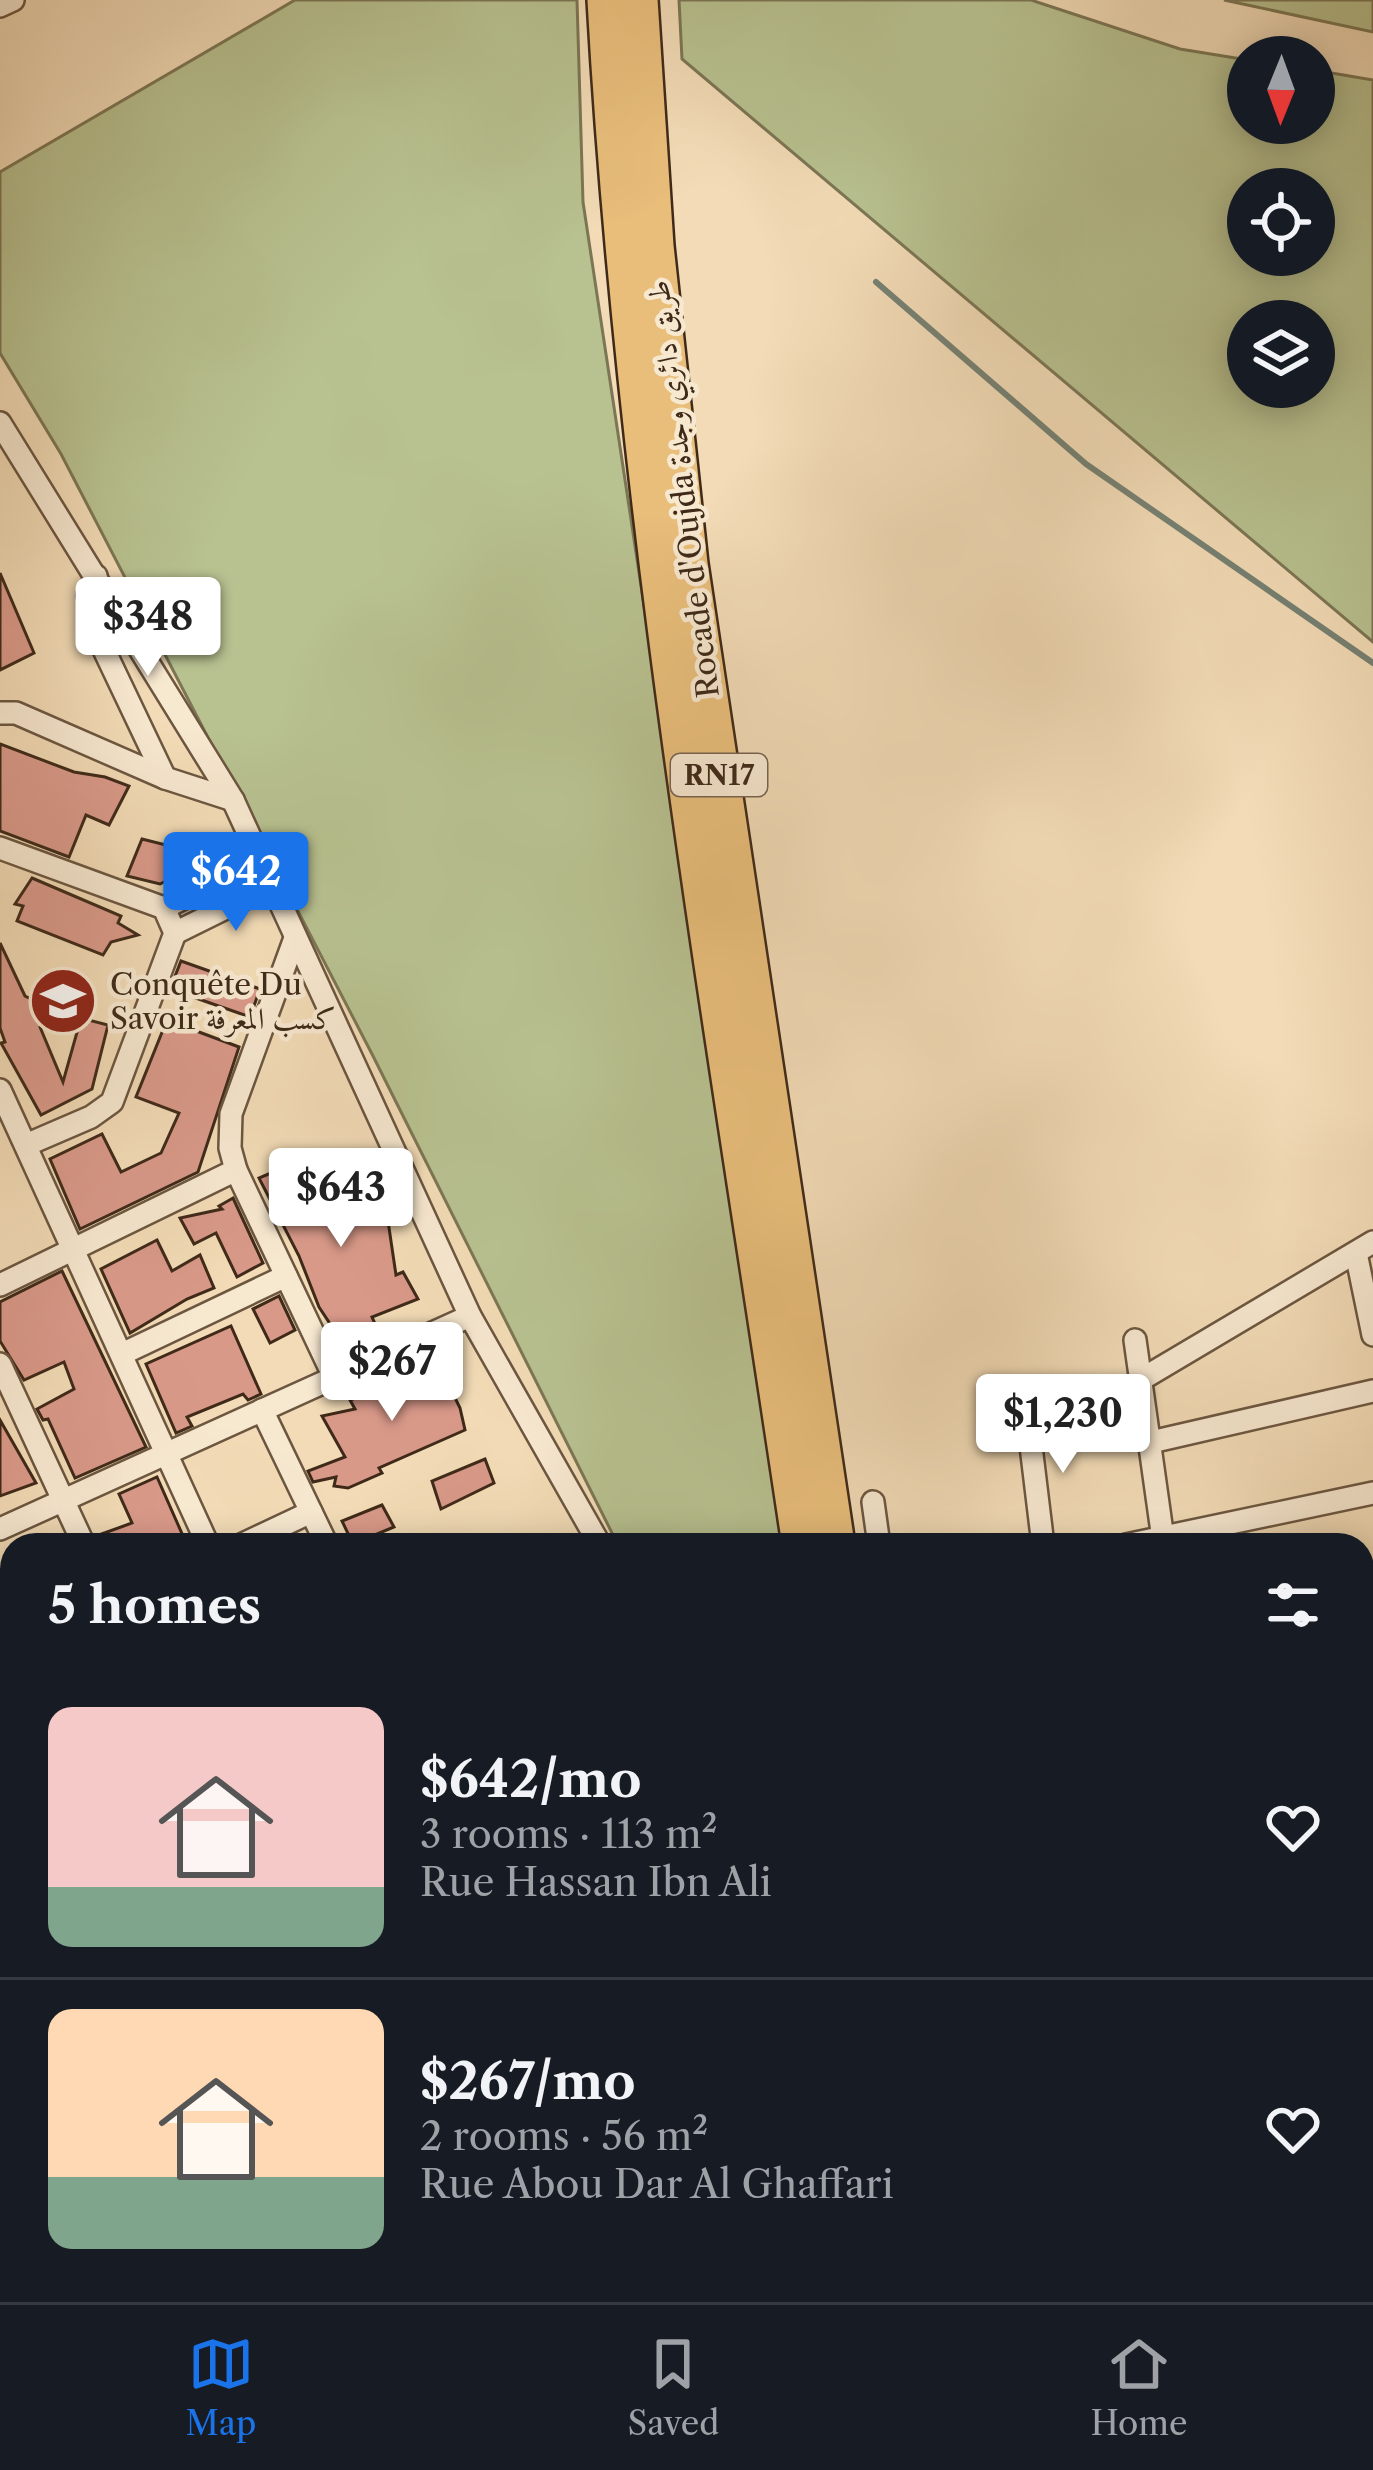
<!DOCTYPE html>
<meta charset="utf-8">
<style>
:root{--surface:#171b24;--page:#20242c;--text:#f1f3f6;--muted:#9ea1a6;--line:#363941;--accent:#1a73e8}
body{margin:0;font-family:"Libre Caslon Text",Amiri,serif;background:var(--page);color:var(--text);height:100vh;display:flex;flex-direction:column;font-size:45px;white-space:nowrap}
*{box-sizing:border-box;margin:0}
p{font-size:39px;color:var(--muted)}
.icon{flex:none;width:66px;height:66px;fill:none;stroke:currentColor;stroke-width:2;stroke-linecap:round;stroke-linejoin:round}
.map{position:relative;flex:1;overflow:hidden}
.side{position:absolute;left:0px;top:1533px;width:1374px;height:771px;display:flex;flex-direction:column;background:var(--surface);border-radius:36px 36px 0 0;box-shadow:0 6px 30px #0003}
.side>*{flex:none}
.needle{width:78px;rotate:181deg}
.tools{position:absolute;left:1227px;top:36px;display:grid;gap:24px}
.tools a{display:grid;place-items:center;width:108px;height:108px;border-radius:50%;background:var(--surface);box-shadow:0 6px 30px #0003;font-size:60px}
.price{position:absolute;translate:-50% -102px;padding:0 27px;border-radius:12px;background:#fff;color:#222;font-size:39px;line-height:78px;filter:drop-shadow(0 3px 6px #0008)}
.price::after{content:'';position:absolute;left:50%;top:72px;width:36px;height:27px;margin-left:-18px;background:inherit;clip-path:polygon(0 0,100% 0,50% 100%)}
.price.active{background:var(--accent);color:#fff}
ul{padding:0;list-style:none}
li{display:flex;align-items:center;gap:36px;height:300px;padding:0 48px}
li+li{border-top:3px solid var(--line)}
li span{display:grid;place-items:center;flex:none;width:336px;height:240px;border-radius:24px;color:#555}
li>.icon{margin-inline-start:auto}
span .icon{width:144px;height:144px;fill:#fffc;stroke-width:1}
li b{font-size:51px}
h2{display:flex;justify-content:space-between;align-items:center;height:144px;padding:0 48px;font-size:51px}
.dock{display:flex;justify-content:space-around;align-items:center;height:168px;border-top:3px solid var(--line);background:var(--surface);font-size:33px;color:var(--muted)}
.dock a{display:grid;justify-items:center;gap:6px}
.dock .active{color:var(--accent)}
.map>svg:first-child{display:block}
.green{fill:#b8c190;stroke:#7c7654;stroke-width:3;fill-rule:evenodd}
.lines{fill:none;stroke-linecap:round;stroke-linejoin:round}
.stream{stroke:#768173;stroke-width:6}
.building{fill:#d99989;stroke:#3f2a19;stroke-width:3}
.street-casing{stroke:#6c5640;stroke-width:26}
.highway-casing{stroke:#3f2a19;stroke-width:44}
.street{stroke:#f7e8d0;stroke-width:21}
.highway{stroke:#e9be7b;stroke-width:39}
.labels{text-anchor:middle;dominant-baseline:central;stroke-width:9;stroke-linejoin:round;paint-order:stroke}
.shield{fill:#f7e8d0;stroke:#766350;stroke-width:3}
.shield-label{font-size:27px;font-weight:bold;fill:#3f2a19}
.street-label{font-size:30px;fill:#3f2a19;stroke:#f7e8d0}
.poi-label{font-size:30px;fill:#3f2a19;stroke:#f7e8d0;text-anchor:start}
</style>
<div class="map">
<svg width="1373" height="2302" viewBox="0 0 1373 2302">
<rect width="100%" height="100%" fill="#f2dbb6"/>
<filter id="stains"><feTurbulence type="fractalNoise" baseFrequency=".00167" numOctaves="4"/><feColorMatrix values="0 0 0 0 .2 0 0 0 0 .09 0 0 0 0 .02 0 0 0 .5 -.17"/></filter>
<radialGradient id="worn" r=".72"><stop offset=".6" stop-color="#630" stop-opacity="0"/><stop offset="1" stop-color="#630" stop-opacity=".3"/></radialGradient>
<g class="green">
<polygon points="295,0 577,0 583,202 786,1545 618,1545 372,1054 61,454 0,353 0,172"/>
<path d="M 679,0 L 1031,0 L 1180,49 L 1248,60 L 1248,123 L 1314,123 L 1314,70 L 1373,80 L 1373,642 L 682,59 ZM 1314,189 L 1314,255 L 1248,255 L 1248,189 ZM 1248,321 L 1314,321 L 1314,387 L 1248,387 Z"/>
<polygon points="1224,0 1373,0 1373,32"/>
<polygon points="24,2292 169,2292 173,2302 3,2302"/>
</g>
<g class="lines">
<polyline class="stream" points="876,282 1086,464 1373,663"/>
</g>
<g class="building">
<polygon points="0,573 34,653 0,670"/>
<polygon points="0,744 74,772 105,777 129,786 109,825 86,815 69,857 0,831"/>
<polygon points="142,839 170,846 184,872 160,884 127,876"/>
<polygon points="32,878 121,916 118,923 138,935 111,942 103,955 17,921 23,906 15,904"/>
<polygon points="0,943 25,996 49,1007 40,1027 63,1082 81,1018 108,1025 92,1089 41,1115 1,1043 5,1042 0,1028"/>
<polygon points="181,961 260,989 250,1017 170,989"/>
<polygon points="167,1020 239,1047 198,1172 80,1229 50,1159 102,1134 121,1172 161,1153 179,1113 136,1097"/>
<polygon points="302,1160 316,1187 362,1173 388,1221 396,1275 403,1272 418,1299 372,1317 382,1339 350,1354 319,1307 299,1256 259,1178"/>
<polygon points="233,1198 263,1263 237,1277 216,1233 194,1244 180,1218 222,1209 219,1206"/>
<polygon points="157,1240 172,1271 200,1255 214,1288 187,1299 130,1333 101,1269"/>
<polygon points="62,1271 146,1447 75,1478 48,1419 43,1420 37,1409 74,1389 64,1362 24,1380 0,1341 0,1302"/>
<polygon points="279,1296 295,1330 270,1343 253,1309"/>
<polygon points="231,1326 261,1394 248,1400 243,1394 187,1417 192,1426 176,1433 146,1364"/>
<polygon points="434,1355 460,1408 465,1430 379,1468 382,1473 348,1488 334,1486 336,1477 313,1482 308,1471 345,1457 322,1416 355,1409 350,1400 404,1381 398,1370"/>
<polygon points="0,1420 36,1483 0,1496"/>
<polygon points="485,1459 494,1483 441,1509 432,1481"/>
<polygon points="157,1477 187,1545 99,1545 96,1536 132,1523 119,1494"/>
<polygon points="382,1505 394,1527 353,1544 342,1521"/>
</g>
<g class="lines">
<defs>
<g id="street">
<polyline points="0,6 13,0"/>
<polyline points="0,423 233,800 470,1316 600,1545"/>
<polyline points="96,576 88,595 96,633 165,778"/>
<polyline points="0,713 16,713 165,778 233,800"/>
<polyline points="0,848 164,908 175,933 112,1102 91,1117 26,1145"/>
<polyline points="164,908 260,860"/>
<polyline points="175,933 272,885"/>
<polyline points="0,1090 208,1545"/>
<polyline points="236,1170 334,1377"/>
<polyline points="1356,1253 1373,1335"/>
<polyline points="0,1285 236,1170 230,1148 231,1114 295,938"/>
<polyline points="1135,1340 1163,1539"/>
<polyline points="122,1354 286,1276"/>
<polyline points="0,1364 84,1545"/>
<polyline points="1142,1379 1373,1242"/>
<polyline points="262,1410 327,1545"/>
<polyline points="1027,1413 1043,1545"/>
<polyline points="1151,1442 1373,1391"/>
<polyline points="873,1502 879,1545"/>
<polyline points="0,1529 470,1316"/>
<polyline points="241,1545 311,1512"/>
<polyline points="1126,1545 1373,1493"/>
<polyline points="1362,1619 1373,1617"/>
<polyline points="0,1624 12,1649"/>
<polyline points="1362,1744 1373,1741"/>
<polyline points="1362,1847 1373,1845"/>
<polyline points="0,1879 12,1904"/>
<polyline points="1362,1952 1373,1950"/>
<polyline points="1362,2076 1373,2072"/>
<polyline points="0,2158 12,2152"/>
<polyline points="1362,2176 1373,2173"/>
<polyline points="0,2191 12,2219"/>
<polyline points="0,2283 12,2278"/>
<polyline points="188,2292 193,2302"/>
<polyline points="312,2292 316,2302"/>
<polyline points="549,2292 554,2302"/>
<polyline points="675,2292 680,2302"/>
<polyline points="844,2292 846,2302"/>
<polyline points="1164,2292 1166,2302"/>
<polyline points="401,2302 421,2292"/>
<polyline points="1353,2302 1373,2296"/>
</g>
<g id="highway">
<path d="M 607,0 C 636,519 726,1032 802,1545"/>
<polyline points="638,0 654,246 688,564 835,1545"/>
<polyline points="919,2292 920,2302"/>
<polyline points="958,2292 961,2302"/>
</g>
</defs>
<use href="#street" class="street-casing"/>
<use href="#highway" class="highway-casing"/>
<use href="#street" class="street"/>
<use href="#highway" class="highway"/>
</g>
<defs>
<symbol id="school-disc" viewBox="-11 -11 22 22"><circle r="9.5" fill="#8f2418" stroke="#f7e8d0"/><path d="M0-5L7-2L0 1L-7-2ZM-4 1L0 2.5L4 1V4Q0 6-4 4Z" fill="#fff"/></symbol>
</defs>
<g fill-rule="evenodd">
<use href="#school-disc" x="25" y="963" width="76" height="76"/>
</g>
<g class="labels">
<rect class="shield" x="671" y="754" width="96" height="42" rx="9"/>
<g class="shield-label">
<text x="719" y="775">RN17</text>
</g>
<g class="street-label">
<text transform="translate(683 489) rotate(-97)">Rocade d'Oujda طريق دائري وجدة</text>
</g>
<g class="poi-label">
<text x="110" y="984">Conquête Du<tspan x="110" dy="34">Savoir كسب المعرفة</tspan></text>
</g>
</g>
<rect width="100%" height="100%" filter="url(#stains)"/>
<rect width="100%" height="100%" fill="url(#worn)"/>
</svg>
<div class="tools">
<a><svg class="needle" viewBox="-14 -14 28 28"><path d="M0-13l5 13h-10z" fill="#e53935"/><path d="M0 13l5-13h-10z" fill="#9ea1a6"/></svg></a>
<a><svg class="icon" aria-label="locate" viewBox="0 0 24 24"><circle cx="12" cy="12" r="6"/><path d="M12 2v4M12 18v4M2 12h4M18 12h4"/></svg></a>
<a><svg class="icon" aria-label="layers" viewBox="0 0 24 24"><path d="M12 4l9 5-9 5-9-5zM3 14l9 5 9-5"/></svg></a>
</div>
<b class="price" style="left:148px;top:679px">$348</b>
<b class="price active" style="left:236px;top:934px">$642</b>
<b class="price" style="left:341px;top:1250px">$643</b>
<b class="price" style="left:392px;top:1424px">$267</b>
<b class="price" style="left:1063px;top:1476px">$1,230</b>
<section class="side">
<h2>5 homes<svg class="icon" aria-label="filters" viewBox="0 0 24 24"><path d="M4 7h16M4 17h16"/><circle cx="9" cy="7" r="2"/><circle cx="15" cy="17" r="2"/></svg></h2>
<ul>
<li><span style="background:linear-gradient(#f6c9c9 75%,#7fa58c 0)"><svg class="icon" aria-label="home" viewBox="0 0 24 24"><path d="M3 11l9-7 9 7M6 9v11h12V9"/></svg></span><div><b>$642/mo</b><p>3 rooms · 113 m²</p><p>Rue Hassan Ibn Ali</p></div><svg class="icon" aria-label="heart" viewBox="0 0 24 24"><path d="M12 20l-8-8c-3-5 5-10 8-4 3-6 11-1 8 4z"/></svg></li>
<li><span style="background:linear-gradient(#ffd9b3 70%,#7fa58c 0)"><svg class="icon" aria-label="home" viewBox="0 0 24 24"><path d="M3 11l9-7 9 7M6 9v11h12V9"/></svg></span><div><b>$267/mo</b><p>2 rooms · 56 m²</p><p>Rue Abou Dar Al Ghaffari</p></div><svg class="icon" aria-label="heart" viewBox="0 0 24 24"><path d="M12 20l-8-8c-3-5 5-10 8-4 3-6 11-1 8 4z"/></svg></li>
</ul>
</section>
</div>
<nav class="dock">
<a class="active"><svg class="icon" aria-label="map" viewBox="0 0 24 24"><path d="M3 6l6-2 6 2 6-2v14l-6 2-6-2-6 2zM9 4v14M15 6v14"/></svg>Map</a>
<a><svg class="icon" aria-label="saved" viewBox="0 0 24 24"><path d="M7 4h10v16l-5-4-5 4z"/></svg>Saved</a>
<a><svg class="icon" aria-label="home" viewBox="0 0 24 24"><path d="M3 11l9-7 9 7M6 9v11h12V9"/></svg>Home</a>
</nav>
